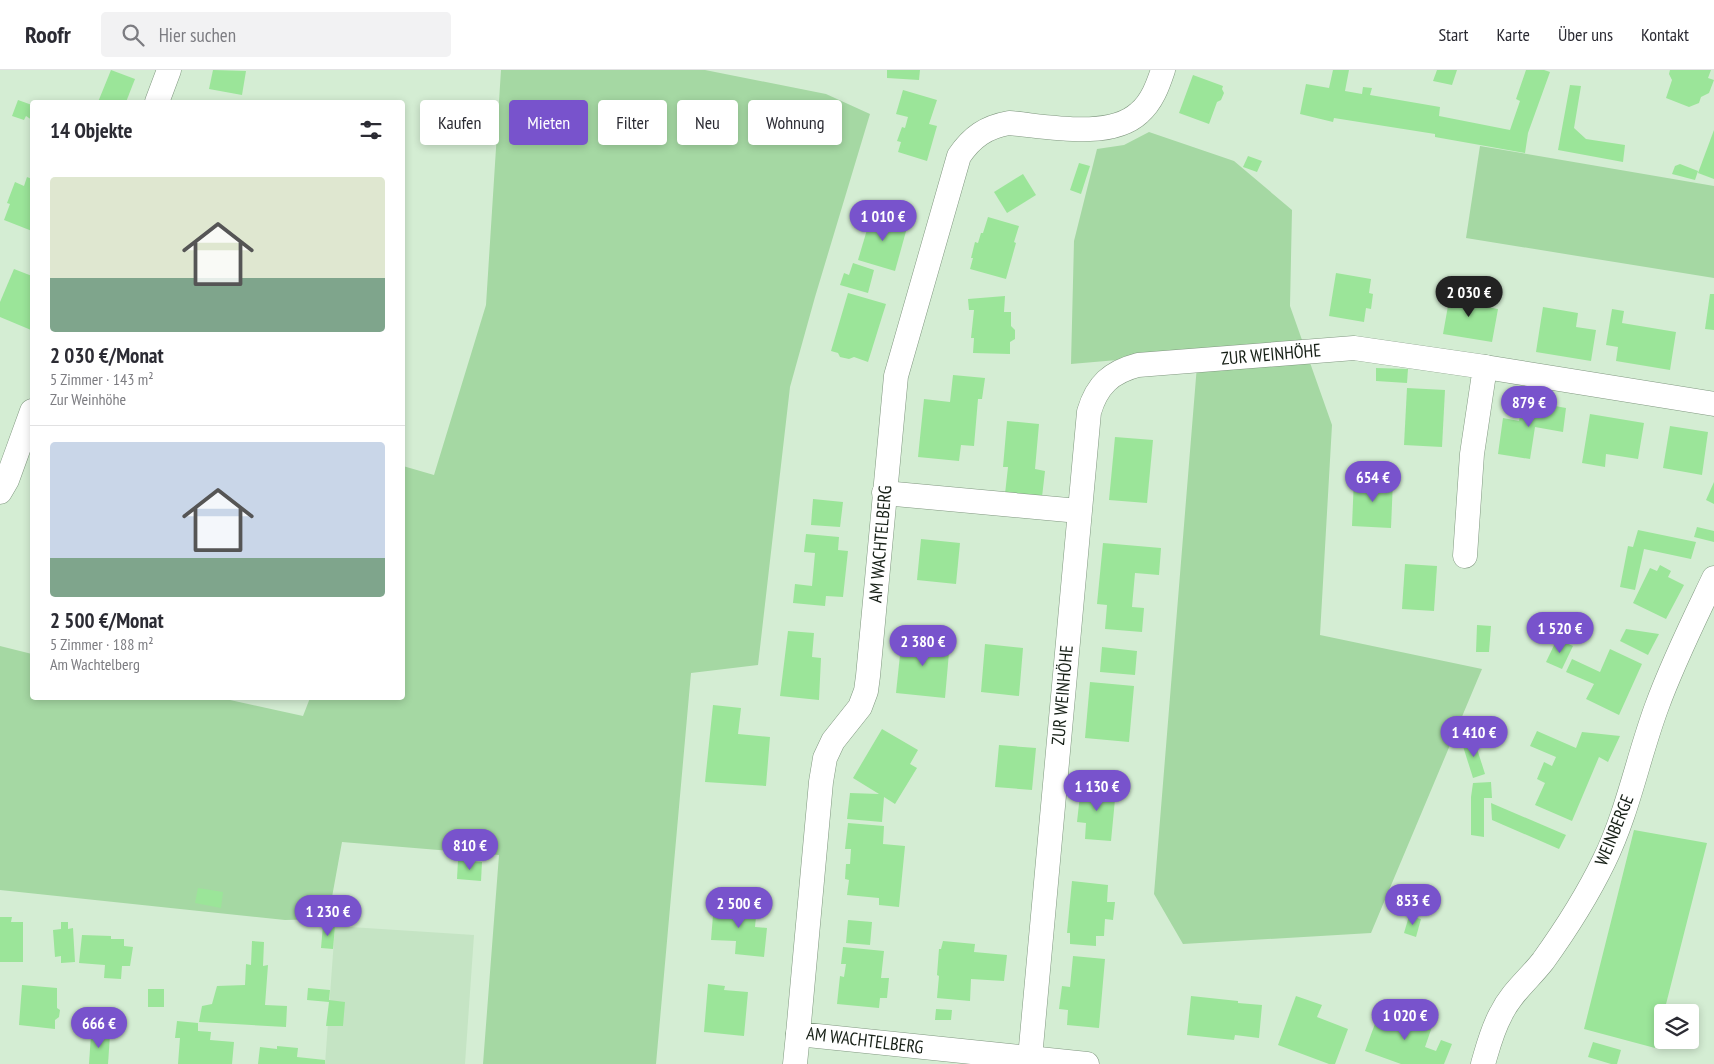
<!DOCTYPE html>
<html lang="de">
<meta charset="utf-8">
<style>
:root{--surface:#fff;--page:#f2f2f3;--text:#2b2b33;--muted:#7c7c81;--line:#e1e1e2;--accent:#7853cc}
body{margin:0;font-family:"PT Sans Narrow",sans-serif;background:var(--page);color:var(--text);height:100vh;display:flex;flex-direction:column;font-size:19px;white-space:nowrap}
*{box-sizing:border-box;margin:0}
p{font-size:16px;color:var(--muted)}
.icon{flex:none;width:28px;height:28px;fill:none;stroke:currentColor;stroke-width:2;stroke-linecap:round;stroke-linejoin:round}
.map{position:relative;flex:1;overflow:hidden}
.side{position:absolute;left:30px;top:30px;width:375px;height:600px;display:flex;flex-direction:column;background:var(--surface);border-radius:5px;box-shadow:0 2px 8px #0003}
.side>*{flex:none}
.top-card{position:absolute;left:420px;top:30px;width:475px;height:45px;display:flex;gap:10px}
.tools{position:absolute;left:1654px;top:934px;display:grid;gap:10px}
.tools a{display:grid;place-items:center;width:45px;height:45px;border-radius:5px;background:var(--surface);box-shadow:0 2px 8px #0003;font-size:25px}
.price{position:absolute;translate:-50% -42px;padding:0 11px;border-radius:18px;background:var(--accent);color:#fff;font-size:16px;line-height:32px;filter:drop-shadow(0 1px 2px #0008)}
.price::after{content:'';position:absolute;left:50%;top:30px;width:15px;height:11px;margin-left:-8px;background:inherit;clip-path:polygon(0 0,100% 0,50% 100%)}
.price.selected{background:#222;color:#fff}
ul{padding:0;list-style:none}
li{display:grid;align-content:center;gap:10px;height:265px;padding:0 20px}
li+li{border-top:1px solid var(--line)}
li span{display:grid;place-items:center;height:155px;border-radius:5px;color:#555}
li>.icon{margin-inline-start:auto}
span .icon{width:90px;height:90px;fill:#fffc;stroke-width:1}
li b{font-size:21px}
h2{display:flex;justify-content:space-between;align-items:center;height:60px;padding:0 20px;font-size:21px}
.chip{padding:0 18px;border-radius:5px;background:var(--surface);box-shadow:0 2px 8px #0003;font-size:18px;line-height:45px}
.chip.selected{background:var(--accent);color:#fff}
header{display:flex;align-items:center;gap:30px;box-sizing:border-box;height:70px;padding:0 25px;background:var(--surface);border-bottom:1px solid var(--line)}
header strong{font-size:24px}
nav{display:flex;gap:28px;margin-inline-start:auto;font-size:18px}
.search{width:350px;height:45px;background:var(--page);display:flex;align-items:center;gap:12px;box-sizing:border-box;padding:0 18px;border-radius:5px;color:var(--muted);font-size:19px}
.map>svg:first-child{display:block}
.built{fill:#c5e4c4}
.green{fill:#a5d8a3}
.building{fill:#9be599}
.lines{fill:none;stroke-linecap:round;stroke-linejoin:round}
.minor-casing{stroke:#819880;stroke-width:25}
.minor{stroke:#fff;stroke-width:24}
.labels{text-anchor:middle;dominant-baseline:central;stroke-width:4;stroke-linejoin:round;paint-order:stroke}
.street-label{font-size:18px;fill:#172017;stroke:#fff}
</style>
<header>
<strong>Roofr</strong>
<div class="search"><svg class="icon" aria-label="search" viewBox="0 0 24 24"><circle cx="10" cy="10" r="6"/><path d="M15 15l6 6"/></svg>Hier suchen</div>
<nav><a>Start</a><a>Karte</a><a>Über uns</a><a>Kontakt</a></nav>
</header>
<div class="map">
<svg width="1714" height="994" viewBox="0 0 1714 994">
<rect width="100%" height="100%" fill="#d4edd3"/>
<polygon class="built" points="335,856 474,865 465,994 325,994"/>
<g class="green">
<polygon points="501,0 705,0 826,24 870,44 815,227 790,317 758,595 691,603 656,994 483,994 499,785 342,772 328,849 285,850 0,820 0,576 32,584 32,628 221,628 303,646 310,628 402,628 403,396 434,405 486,235"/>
<polygon points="1149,62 1234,91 1292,140 1290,236 1332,355 1320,565 1482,599 1371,863 1183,874 1154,824 1198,283 1071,294 1074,171 1097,79 1124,75"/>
<polygon points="1480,76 1714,116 1714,208 1466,168"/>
</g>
<g class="building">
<polygon points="111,0 135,9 126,32 98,32"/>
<polygon points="213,0 246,1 242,25 209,19"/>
<polygon points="887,0 920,0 919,10 887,8"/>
<polygon points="1333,0 1349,0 1345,21 1362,24 1363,17 1372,18 1370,25 1440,37 1439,46 1510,60 1520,31 1516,29 1526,0 1544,0 1550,2 1528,63 1525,83 1435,67 1435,64 1334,48 1333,52 1300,44 1306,14 1329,18"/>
<polygon points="1437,0 1457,0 1452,15 1433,11"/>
<polygon points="1670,0 1711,0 1708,8 1714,10 1709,23 1701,27 1699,33 1689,37 1666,28 1672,10 1669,4"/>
<polygon points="1193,5 1223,16 1222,19 1224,23 1221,30 1217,32 1209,54 1179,43"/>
<polygon points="1570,15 1581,16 1574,58 1586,69 1625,75 1623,92 1558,80"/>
<polygon points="903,20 937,30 929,54 937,56 927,91 898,82 901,72 897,71 902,57 905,58 908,47 896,44"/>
<polygon points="18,30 32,35 32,50 26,46 24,50 12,46"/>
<polygon points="1714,60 1714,109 1698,103"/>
<polygon points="1248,86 1262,91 1257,102 1243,97"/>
<polygon points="1079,93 1090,96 1081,124 1070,120"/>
<polygon points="1680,94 1698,101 1695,110 1672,104 1675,96"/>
<polygon points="1023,104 1036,125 1007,143 994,122"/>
<polygon points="27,107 32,109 32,161 4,150 10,134 7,133 15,112 24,116"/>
<polygon points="872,143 908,154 895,201 858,190"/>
<polygon points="988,147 1019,156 1014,172 1016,173 1006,209 970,199 973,188 971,188 975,172 978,173 981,163 983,163"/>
<polygon points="853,193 874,200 868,223 840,215 844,203 849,205"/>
<polygon points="14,199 32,206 32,255 31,260 0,247 0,232"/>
<polygon points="1336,203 1371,209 1369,223 1373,224 1371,239 1366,238 1364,252 1329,246"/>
<polygon points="1451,219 1473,223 1471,234 1498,239 1492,272 1443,264"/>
<polygon points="848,223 886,234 868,292 854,287 849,289 840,287 838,283 831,281"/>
<polygon points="1710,224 1714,224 1714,260 1705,259"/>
<polygon points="1005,226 1004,242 1011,242 1011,256 1015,260 1015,269 1010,272 1010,284 973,283 974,268 971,268 974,240 969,240 968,229"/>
<polygon points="1543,237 1578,243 1576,257 1596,260 1591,291 1536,282"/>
<polygon points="1612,239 1624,241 1622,253 1676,262 1670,300 1616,291 1618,277 1606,275"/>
<polygon points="1376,298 1408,299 1407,313 1376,311"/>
<polygon points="953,305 985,308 982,329 978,329 974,376 961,375 959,391 918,387 924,329 950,332"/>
<polygon points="1407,318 1445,320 1442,377 1404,375"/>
<polygon points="1523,330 1566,338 1563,362 1535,357 1530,389 1498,384 1503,348 1519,351"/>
<polygon points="1590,344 1644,353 1638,389 1606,384 1605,397 1582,393"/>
<polygon points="1007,351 1039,354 1035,399 1045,401 1042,427 1005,424 1008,397 1003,397"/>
<polygon points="1670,356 1708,362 1702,405 1663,398"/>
<polygon points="1115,367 1153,370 1147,433 1109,430"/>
<polygon points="1354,408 1393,410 1391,458 1352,456"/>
<polygon points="1714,412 1714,434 1706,430"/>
<polygon points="813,429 843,432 840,457 811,455"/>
<polygon points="1697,457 1714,461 1714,472 1694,467"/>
<polygon points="1638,460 1696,472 1691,489 1644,479 1635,520 1620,517 1628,476 1633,477"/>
<polygon points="806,464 839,467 838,480 848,481 843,527 826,526 825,536 793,533 795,514 812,516 815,483 804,482"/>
<polygon points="921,469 960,473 956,514 917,510"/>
<polygon points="1103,473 1161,478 1159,505 1135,503 1132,537 1144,538 1142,562 1105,559 1107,535 1097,534"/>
<polygon points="1405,494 1437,496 1434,541 1402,539"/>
<polygon points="1660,495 1671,501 1668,507 1684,515 1666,549 1633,533 1650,498 1657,501"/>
<polygon points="1477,555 1491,556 1489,582 1476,582"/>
<polygon points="1626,559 1659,564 1648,585 1620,571"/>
<polygon points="788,561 814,563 812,587 821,588 819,630 780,626"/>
<polygon points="902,566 950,571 945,628 896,623"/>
<polygon points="1557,569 1573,576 1562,599 1546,592"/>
<polygon points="985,574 1023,578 1019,626 981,622"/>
<polygon points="1102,577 1137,581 1135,605 1100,602"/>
<polygon points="1610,579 1642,594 1619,645 1586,629 1594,614 1566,602 1572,589 1600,602"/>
<polygon points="1090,612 1134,616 1129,672 1085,668"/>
<polygon points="713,635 741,638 738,664 770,667 766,716 705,712"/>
<polygon points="882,659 918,680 910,694 917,698 895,734 884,727 882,752 847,749 850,723 879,724 853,708"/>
<polygon points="1537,661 1576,678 1582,662 1620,666 1608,692 1599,687 1572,751 1535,735 1545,713 1537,709 1544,692 1552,696 1556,687 1530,676"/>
<polygon points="1474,669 1485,704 1473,708 1462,673"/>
<polygon points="999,675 1036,678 1032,720 995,717"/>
<polygon points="1491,712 1492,728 1484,728 1484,767 1471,765 1471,727 1473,713"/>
<polygon points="1081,716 1116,719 1111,771 1085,769 1086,753 1077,752"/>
<polygon points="1491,733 1566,765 1559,779 1492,750"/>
<polygon points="848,753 884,756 883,774 905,776 899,837 879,835 879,828 847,825 849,810 845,809 846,794 850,794 851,779 845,779"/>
<polygon points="1634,760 1707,773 1664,942 1662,942 1662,949 1655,978 1584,959"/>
<polygon points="458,790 482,792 481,811 457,809"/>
<polygon points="1072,811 1108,815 1107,832 1115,832 1113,850 1105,849 1104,866 1096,866 1096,876 1070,874 1070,863 1067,863"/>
<polygon points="198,818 223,822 221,838 195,833"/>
<polygon points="714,833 757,836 755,857 767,858 764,887 735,884 736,871 711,870"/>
<polygon points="1409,846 1421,849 1416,867 1404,863"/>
<polygon points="0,847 12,847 11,852 23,852 23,892 0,892"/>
<polygon points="848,850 872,852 870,875 846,873"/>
<polygon points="61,852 68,852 68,859 73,858 75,892 61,893 61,886 55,887 53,860 61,859"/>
<polygon points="323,855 335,856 333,879 321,878"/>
<polygon points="82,865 111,866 111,869 124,869 124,876 133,877 130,896 122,896 121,909 104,908 105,895 79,893"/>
<polygon points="252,871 264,872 263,896 268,895 265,935 287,936 286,957 199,952 202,936 212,934 217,916 245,915 246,894 251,895"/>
<polygon points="943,871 975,874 974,882 1007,885 1004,911 971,909 970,931 937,928 939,906 937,905 939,879 941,879"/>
<polygon points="843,877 884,881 881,908 889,908 887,928 880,928 879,938 837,934 840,906 844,907 846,894 841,894"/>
<polygon points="1073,886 1105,889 1099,958 1067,955 1068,940 1059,939 1062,916 1070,917"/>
<polygon points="708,914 725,916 724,920 748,922 744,966 704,962"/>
<polygon points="22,915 57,918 57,938 60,940 59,947 55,950 55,959 19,955"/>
<polygon points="308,918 330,920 329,930 345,932 343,956 326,956 329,932 307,930"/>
<rect x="148" y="919" width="16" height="18"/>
<polygon points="1191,926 1238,931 1238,933 1262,935 1259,968 1235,965 1234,970 1187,965"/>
<polygon points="1296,926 1322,935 1317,947 1348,959 1335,994 1329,994 1278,975"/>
<polygon points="936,939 952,940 951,950 935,950"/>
<polygon points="1380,940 1409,951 1412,943 1434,951 1425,977 1436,981 1441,970 1452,974 1444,994 1401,994 1365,981"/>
<polygon points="177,951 198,953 198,961 211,962 210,970 234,972 232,994 178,994 180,968 175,968"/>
<polygon points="91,964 110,965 108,994 89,994"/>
<polygon points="1593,972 1621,980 1617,994 1611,994 1588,987"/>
<polygon points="277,976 298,978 297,987 325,990 325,994 258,994 260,977 277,979"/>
</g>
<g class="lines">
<defs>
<g id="minor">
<polyline points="157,32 169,0"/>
<polyline points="1485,297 1714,334"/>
<polyline points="0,422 7,410 32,341"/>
<polyline points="884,423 1079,441"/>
<path d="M 1030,988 L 1089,342 C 1097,315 1111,302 1138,295 L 1354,278 L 1485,297 L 1472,384 L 1465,486"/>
<polyline points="795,994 798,964"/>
<path d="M 1087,994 L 798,964 L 821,712 L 825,688 L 833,671 L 860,637 L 866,621 L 868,606 L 896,306 L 959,86 C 972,67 986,57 1009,53 C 1046,56 1110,70 1139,43 C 1152,32 1158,15 1163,0"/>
<path d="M 1483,994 C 1488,977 1492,960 1501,944 C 1511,923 1529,909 1543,891 C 1566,859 1587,826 1604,791 C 1628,742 1638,687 1657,636 C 1673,592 1694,550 1714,508"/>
</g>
</defs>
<use href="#minor" class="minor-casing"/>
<use href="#minor" class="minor"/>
</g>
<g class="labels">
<g class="street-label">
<text transform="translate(1271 284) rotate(-5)">ZUR WEINHÖHE</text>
<text transform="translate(880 474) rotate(-85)">AM WACHTELBERG</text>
<text transform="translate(1062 625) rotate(-85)">ZUR WEINHÖHE</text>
<text transform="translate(1614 760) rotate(-68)">WEINBERGE</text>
<text transform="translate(865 970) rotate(7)">AM WACHTELBERG</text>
</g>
</g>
</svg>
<div class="tools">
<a><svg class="icon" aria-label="layers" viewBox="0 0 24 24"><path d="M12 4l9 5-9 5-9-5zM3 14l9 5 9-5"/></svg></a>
</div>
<b class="price" style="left:883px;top:172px">1 010 €</b>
<b class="price selected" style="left:1469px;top:248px">2 030 €</b>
<b class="price" style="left:1529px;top:358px">879 €</b>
<b class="price" style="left:1373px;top:433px">654 €</b>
<b class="price" style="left:1560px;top:584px">1 520 €</b>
<b class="price" style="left:923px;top:597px">2 380 €</b>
<b class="price" style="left:1474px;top:688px">1 410 €</b>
<b class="price" style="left:1097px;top:742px">1 130 €</b>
<b class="price" style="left:470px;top:801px">810 €</b>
<b class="price" style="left:1413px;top:856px">853 €</b>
<b class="price" style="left:739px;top:859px">2 500 €</b>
<b class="price" style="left:328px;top:867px">1 230 €</b>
<b class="price" style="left:1405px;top:971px">1 020 €</b>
<b class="price" style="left:99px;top:979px">666 €</b>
<div class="top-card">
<a class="chip">Kaufen</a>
<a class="chip selected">Mieten</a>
<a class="chip">Filter</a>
<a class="chip">Neu</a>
<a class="chip">Wohnung</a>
</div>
<section class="side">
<h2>14 Objekte<svg class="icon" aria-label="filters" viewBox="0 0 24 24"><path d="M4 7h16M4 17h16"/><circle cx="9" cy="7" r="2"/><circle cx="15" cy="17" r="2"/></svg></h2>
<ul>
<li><span style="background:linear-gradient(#dfe7d0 65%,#7fa58c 0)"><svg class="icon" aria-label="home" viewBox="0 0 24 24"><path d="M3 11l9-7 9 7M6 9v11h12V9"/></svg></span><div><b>2 030 €/Monat</b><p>5 Zimmer · 143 m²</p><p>Zur Weinhöhe</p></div></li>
<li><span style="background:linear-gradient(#c9d6e8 75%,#7fa58c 0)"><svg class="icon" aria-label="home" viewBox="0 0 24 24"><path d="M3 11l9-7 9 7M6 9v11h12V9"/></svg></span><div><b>2 500 €/Monat</b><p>5 Zimmer · 188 m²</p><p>Am Wachtelberg</p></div></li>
</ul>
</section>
</div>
